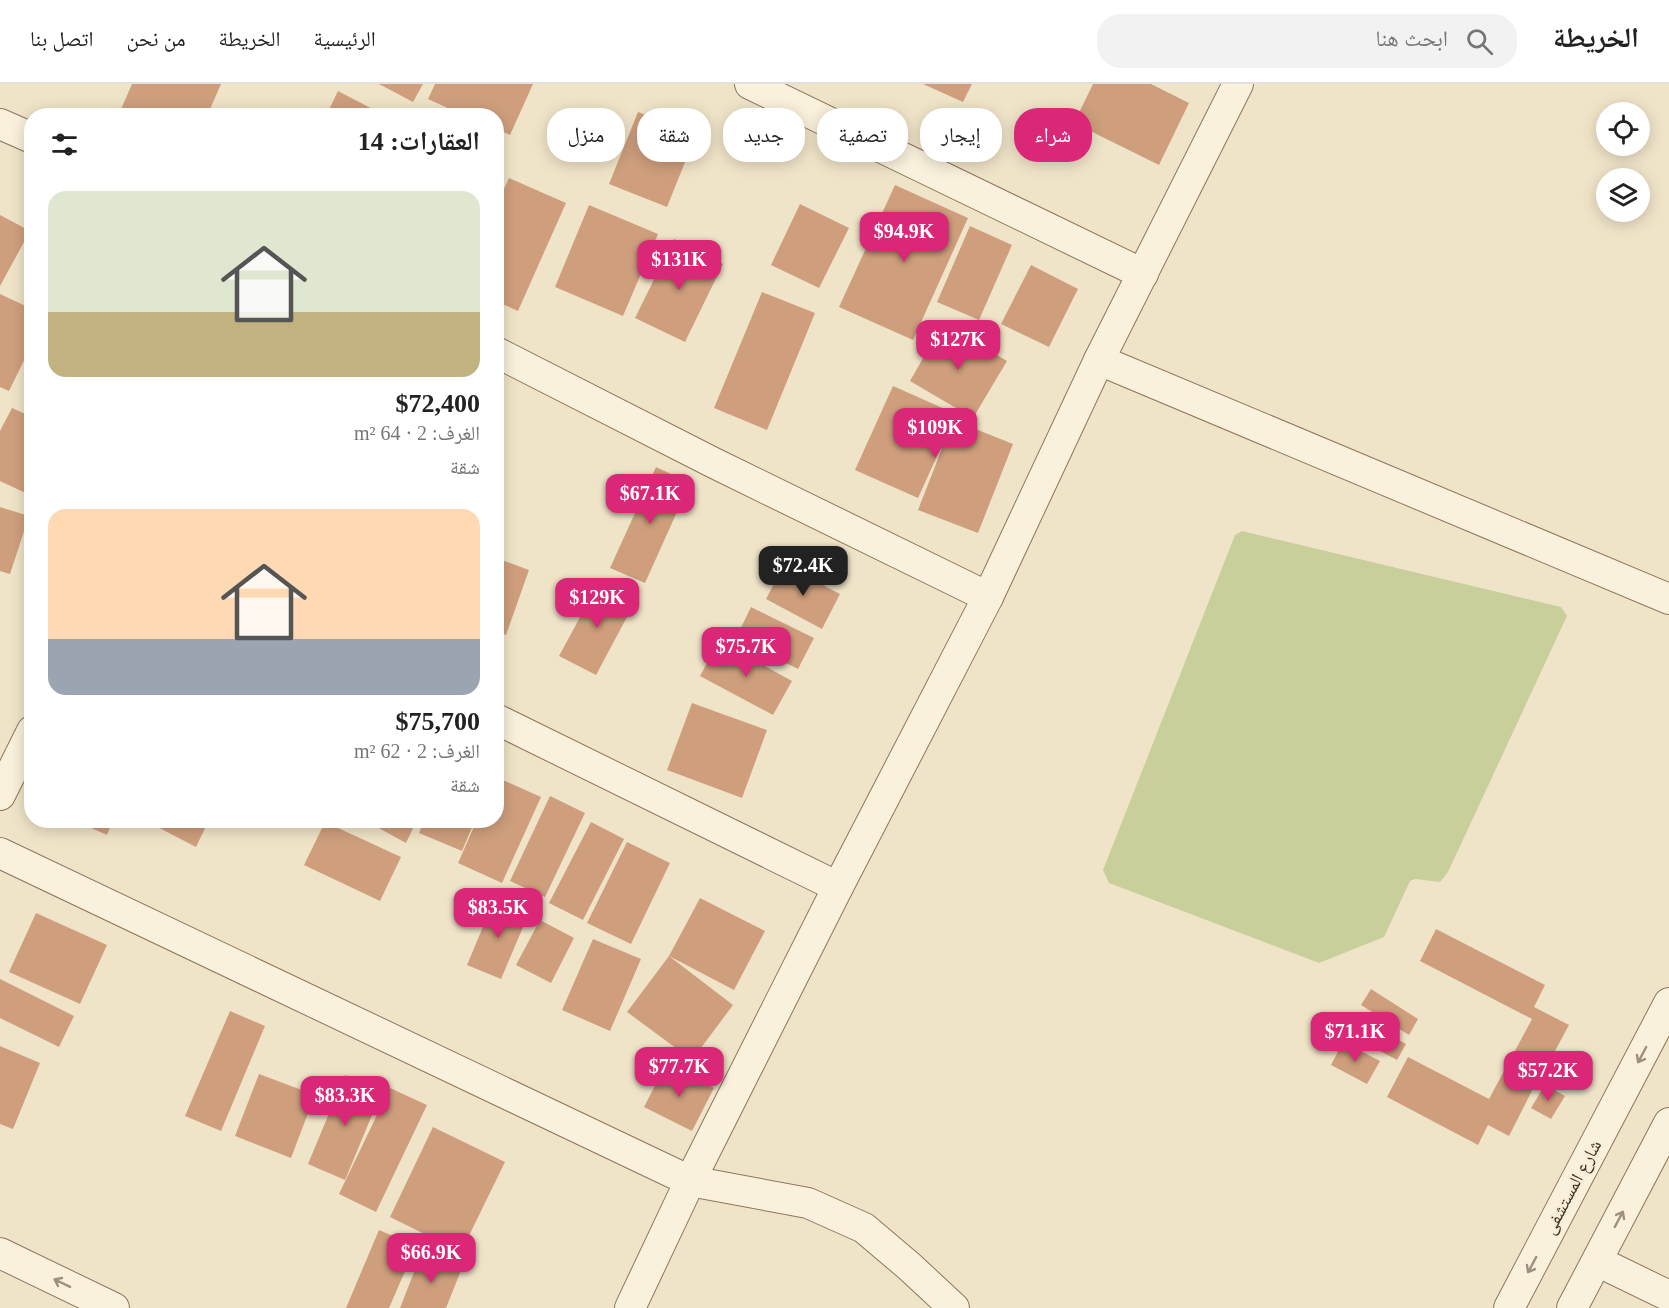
<!DOCTYPE html>
<html lang="ar">
<meta charset="utf-8">
<style>
:root{--surface:#fff;--page:#f2f2f2;--text:#222;--muted:#767676;--line:#e0e0e0;--accent:#db2777}
body{margin:0;font-family:"Times New Roman","Noto Naskh Arabic",serif;background:var(--page);color:var(--text);direction:rtl;height:100vh;display:flex;flex-direction:column;font-size:22px;white-space:nowrap}
*{box-sizing:border-box;margin:0}
p{font-size:20px;color:var(--muted)}
.icon{flex:none;width:33px;height:33px;fill:none;stroke:currentColor;stroke-width:2;stroke-linecap:round;stroke-linejoin:round}
.map{position:relative;flex:1;overflow:hidden;direction:ltr}
.details{position:absolute;left:24px;top:24px;width:480px;height:720px;display:flex;flex-direction:column;background:var(--surface);border-radius:24px;box-shadow:0 3px 15px #0003;direction:rtl}
.details>*{flex:none}
.banner{position:absolute;left:522px;top:24px;width:570px;height:54px;direction:rtl;display:flex;gap:12px}
.buttons{position:absolute;left:1596px;top:18px;display:grid;gap:12px}
.buttons a{display:grid;place-items:center;width:54px;height:54px;border-radius:50%;background:var(--surface);box-shadow:0 3px 15px #0003;font-size:30px}
.price{position:absolute;translate:-50% -51px;padding:0 14px;border-radius:12px;background:var(--accent);color:#fff;font-size:20px;line-height:39px;filter:drop-shadow(0 2px 3px #0008)}
.price::after{content:'';position:absolute;left:50%;top:36px;width:18px;height:14px;margin-left:-9px;background:inherit;clip-path:polygon(0 0,100% 0,50% 100%)}
.price.active{background:#222;color:#fff}
ul{padding:0;list-style:none}
li{display:grid;align-content:center;gap:12px;height:318px;padding:0 24px}
li span{display:grid;place-items:center;height:186px;border-radius:18px;color:#555}
li>.icon{margin-inline-start:auto}
span .icon{width:108px;height:108px;fill:#fffc;stroke-width:1}
li b{font-size:26px}
h2{display:flex;justify-content:space-between;align-items:center;height:72px;padding:0 24px;font-size:26px}
.chip{padding:0 21px;border-radius:24px;background:var(--surface);box-shadow:0 3px 15px #0003;font-size:21px;line-height:54px}
.chip.active{background:var(--accent);color:#fff}
header{display:flex;align-items:center;gap:36px;box-sizing:border-box;height:84px;padding:0 30px;background:var(--surface);border-bottom:2px solid var(--line)}
header strong{font-size:28px}
nav{display:flex;gap:33px;margin-inline-start:auto;font-size:21px}
.search{width:420px;height:54px;background:var(--page);display:flex;align-items:center;gap:15px;box-sizing:border-box;padding:0 21px;border-radius:24px;color:var(--muted);font-size:22px}
.map>svg:first-child{display:block}
.green{fill:#c9cf9b}
.building{fill:#cf9f7d}
.lines{fill:none;stroke-linecap:round;stroke-linejoin:round}
.minor-casing{stroke:#8d765c;stroke-width:32}
.minor{stroke:#faf1dc;stroke-width:30}
.oneway{stroke:#9c907e}
.labels{text-anchor:middle;dominant-baseline:central;stroke-width:5;stroke-linejoin:round;paint-order:stroke}
.street-label{font-size:18px;fill:#3d2e20;stroke:#f7eed8}
</style>
<header>
<strong>الخريطة</strong>
<div class="search"><svg class="icon" aria-label="search" viewBox="0 0 24 24"><circle cx="10" cy="10" r="6"/><path d="M15 15l6 6"/></svg>ابحث هنا</div>
<nav><a>الرئيسية</a><a>الخريطة</a><a>من نحن</a><a>اتصل بنا</a></nav>
</header>
<div class="map">
<svg width="1669" height="1224" viewBox="0 0 1669 1224">
<rect width="100%" height="100%" fill="#f0e4c8"/>
<polygon class="green" points="1242,447 1561,523 1567,532 1448,788 1440,798 1415,795 1410,797 1384,853 1319,879 1109,799 1103,786 1235,451"/>
<g class="building">
<polygon points="132,0 221,0 207,32 118,32"/>
<polygon points="379,0 423,0 413,18"/>
<polygon points="435,0 533,0 510,51 496,45 496,32 465,32 428,15"/>
<polygon points="923,0 972,0 963,18"/>
<polygon points="1093,0 1151,0 1189,19 1159,81 1074,39"/>
<polygon points="338,7 386,32 326,32"/>
<polygon points="638,28 696,51 667,123 609,100"/>
<polygon points="509,94 566,119 518,227 496,217 496,122"/>
<polygon points="895,101 968,134 913,256 839,223"/>
<polygon points="800,120 849,144 819,204 771,181"/>
<polygon points="589,121 658,150 623,232 555,203"/>
<polygon points="0,131 30,147 0,202"/>
<polygon points="970,142 1012,161 979,236 937,218"/>
<polygon points="674,155 723,180 685,258 635,234"/>
<polygon points="1031,181 1078,205 1049,263 1001,240"/>
<polygon points="762,208 815,229 767,346 714,324"/>
<polygon points="0,210 32,225 32,260 9,307 0,303"/>
<polygon points="943,239 1007,277 973,334 910,297"/>
<polygon points="893,302 956,330 953,336 1013,360 978,449 918,426 950,344 918,414 855,386"/>
<polygon points="12,324 32,333 32,412 0,397 0,347"/>
<polygon points="656,383 690,399 645,499 610,484"/>
<polygon points="0,423 29,432 10,490 0,487"/>
<polygon points="496,474 529,486 506,551 496,547"/>
<polygon points="784,481 840,510 822,545 766,515"/>
<polygon points="599,498 635,518 596,591 559,572"/>
<polygon points="751,523 814,554 798,585 736,554"/>
<polygon points="719,557 792,597 773,631 700,592"/>
<polygon points="692,619 767,646 742,714 667,686"/>
<polygon points="496,693 541,713 502,799 458,779 477,736 496,736"/>
<polygon points="550,712 585,729 545,813 510,797"/>
<polygon points="73,736 113,736 107,751"/>
<polygon points="144,736 209,736 196,763"/>
<polygon points="364,736 417,736 406,759"/>
<polygon points="424,736 475,736 462,767 419,749"/>
<polygon points="325,738 401,773 380,817 304,781"/>
<polygon points="591,738 624,755 583,836 549,819"/>
<polygon points="627,758 670,779 631,860 587,839"/>
<polygon points="495,814 529,829 501,895 467,881"/>
<polygon points="700,814 765,847 734,906 669,872 733,921 692,976 627,928 669,872"/>
<polygon points="36,829 107,861 80,920 9,888"/>
<polygon points="540,836 574,854 551,899 516,881"/>
<polygon points="1436,845 1545,901 1534,923 1569,941 1548,980 1553,983 1543,1000 1537,997 1509,1052 1488,1041 1478,1061 1387,1013 1408,973 1489,1015 1532,935 1420,877"/>
<polygon points="593,855 641,875 610,947 562,926"/>
<polygon points="0,895 74,932 59,963 0,934"/>
<polygon points="1371,905 1418,935 1409,951 1361,921"/>
<polygon points="230,927 265,942 221,1047 185,1032"/>
<polygon points="1354,932 1406,960 1397,976 1346,949"/>
<polygon points="1343,958 1380,977 1367,1000 1331,981"/>
<polygon points="0,962 40,979 13,1045 0,1040"/>
<polygon points="666,980 714,1004 692,1047 644,1023"/>
<polygon points="259,990 315,1011 291,1074 235,1052"/>
<polygon points="345,991 382,1007 345,1096 308,1080"/>
<polygon points="1545,1001 1565,1012 1551,1035 1531,1024"/>
<polygon points="390,1004 427,1021 376,1128 339,1110"/>
<polygon points="433,1043 505,1078 461,1168 390,1133"/>
<polygon points="379,1146 416,1162 389,1224 346,1224"/>
<polygon points="422,1168 462,1184 446,1224 400,1224"/>
</g>
<g class="lines">
<defs>
<g id="minor">
<polyline points="750,0 1143,190"/>
<polyline points="0,40 32,54"/>
<polyline points="496,268 714,379 988,513"/>
<polyline points="1099,276 1669,515"/>
<polyline points="496,635 838,803"/>
<polyline points="0,711 32,647"/>
<polyline points="0,769 690,1097 808,1119 864,1144 910,1183 954,1224"/>
<polyline points="0,1169 114,1224"/>
<polyline points="1597,1177 1669,1212"/>
<polyline points="630,1224 690,1097 838,803 988,513 1099,276 1238,0"/>
<polyline points="1509,1224 1669,919"/>
<polyline points="1572,1224 1669,1039"/>
</g>
</defs>
<use href="#minor" class="minor-casing"/>
<use href="#minor" class="minor"/>
</g>
<defs><path id="oneway-shaft" d="M-6 0H5M1.5-3L5.5 0L1.5 3" fill="none" stroke-width="1.6" stroke-linecap="round" stroke-linejoin="round" transform="scale(1.5)"/></defs>
<g class="oneway">
<use href="#oneway-shaft" transform="translate(1642 971) rotate(118)"/>
<use href="#oneway-shaft" transform="translate(1619 1135) rotate(-62)"/>
<use href="#oneway-shaft" transform="translate(1532 1181) rotate(118)"/>
<use href="#oneway-shaft" transform="translate(62 1199) rotate(-154)"/>
</g>
<g class="labels">
<g class="street-label">
<text transform="translate(1572 1103) rotate(-62)">شارع المستشفى</text>
</g>
</g>
</svg>
<div class="buttons">
<a><svg class="icon" aria-label="locate" viewBox="0 0 24 24"><circle cx="12" cy="12" r="6"/><path d="M12 2v4M12 18v4M2 12h4M18 12h4"/></svg></a>
<a><svg class="icon" aria-label="layers" viewBox="0 0 24 24"><path d="M12 4l9 5-9 5-9-5zM3 14l9 5 9-5"/></svg></a>
</div>
<b class="price" style="left:904px;top:179px">$94.9K</b>
<b class="price" style="left:679px;top:207px">$131K</b>
<b class="price" style="left:958px;top:287px">$127K</b>
<b class="price" style="left:935px;top:375px">$109K</b>
<b class="price" style="left:650px;top:441px">$67.1K</b>
<b class="price active" style="left:803px;top:513px">$72.4K</b>
<b class="price" style="left:597px;top:545px">$129K</b>
<b class="price" style="left:746px;top:594px">$75.7K</b>
<b class="price" style="left:498px;top:855px">$83.5K</b>
<b class="price" style="left:1355px;top:979px">$71.1K</b>
<b class="price" style="left:679px;top:1014px">$77.7K</b>
<b class="price" style="left:1548px;top:1018px">$57.2K</b>
<b class="price" style="left:345px;top:1043px">$83.3K</b>
<b class="price" style="left:431px;top:1200px">$66.9K</b>
<div class="banner">
<a class="chip active">شراء</a>
<a class="chip">إيجار</a>
<a class="chip">تصفية</a>
<a class="chip">جديد</a>
<a class="chip">شقة</a>
<a class="chip">منزل</a>
</div>
<section class="details">
<h2>العقارات: 14<svg class="icon" aria-label="filters" viewBox="0 0 24 24"><path d="M4 7h16M4 17h16"/><circle cx="9" cy="7" r="2"/><circle cx="15" cy="17" r="2"/></svg></h2>
<ul>
<li><span style="background:linear-gradient(#dfe7d0 65%,#c2b280 0)"><svg class="icon" aria-label="home" viewBox="0 0 24 24"><path d="M3 11l9-7 9 7M6 9v11h12V9"/></svg></span><div><b>$72,400</b><p>الغرف: 2 · 64 m²</p><p>شقة</p></div></li>
<li><span style="background:linear-gradient(#ffd9b3 70%,#9aa5b1 0)"><svg class="icon" aria-label="home" viewBox="0 0 24 24"><path d="M3 11l9-7 9 7M6 9v11h12V9"/></svg></span><div><b>$75,700</b><p>الغرف: 2 · 62 m²</p><p>شقة</p></div></li>
</ul>
</section>
</div>
